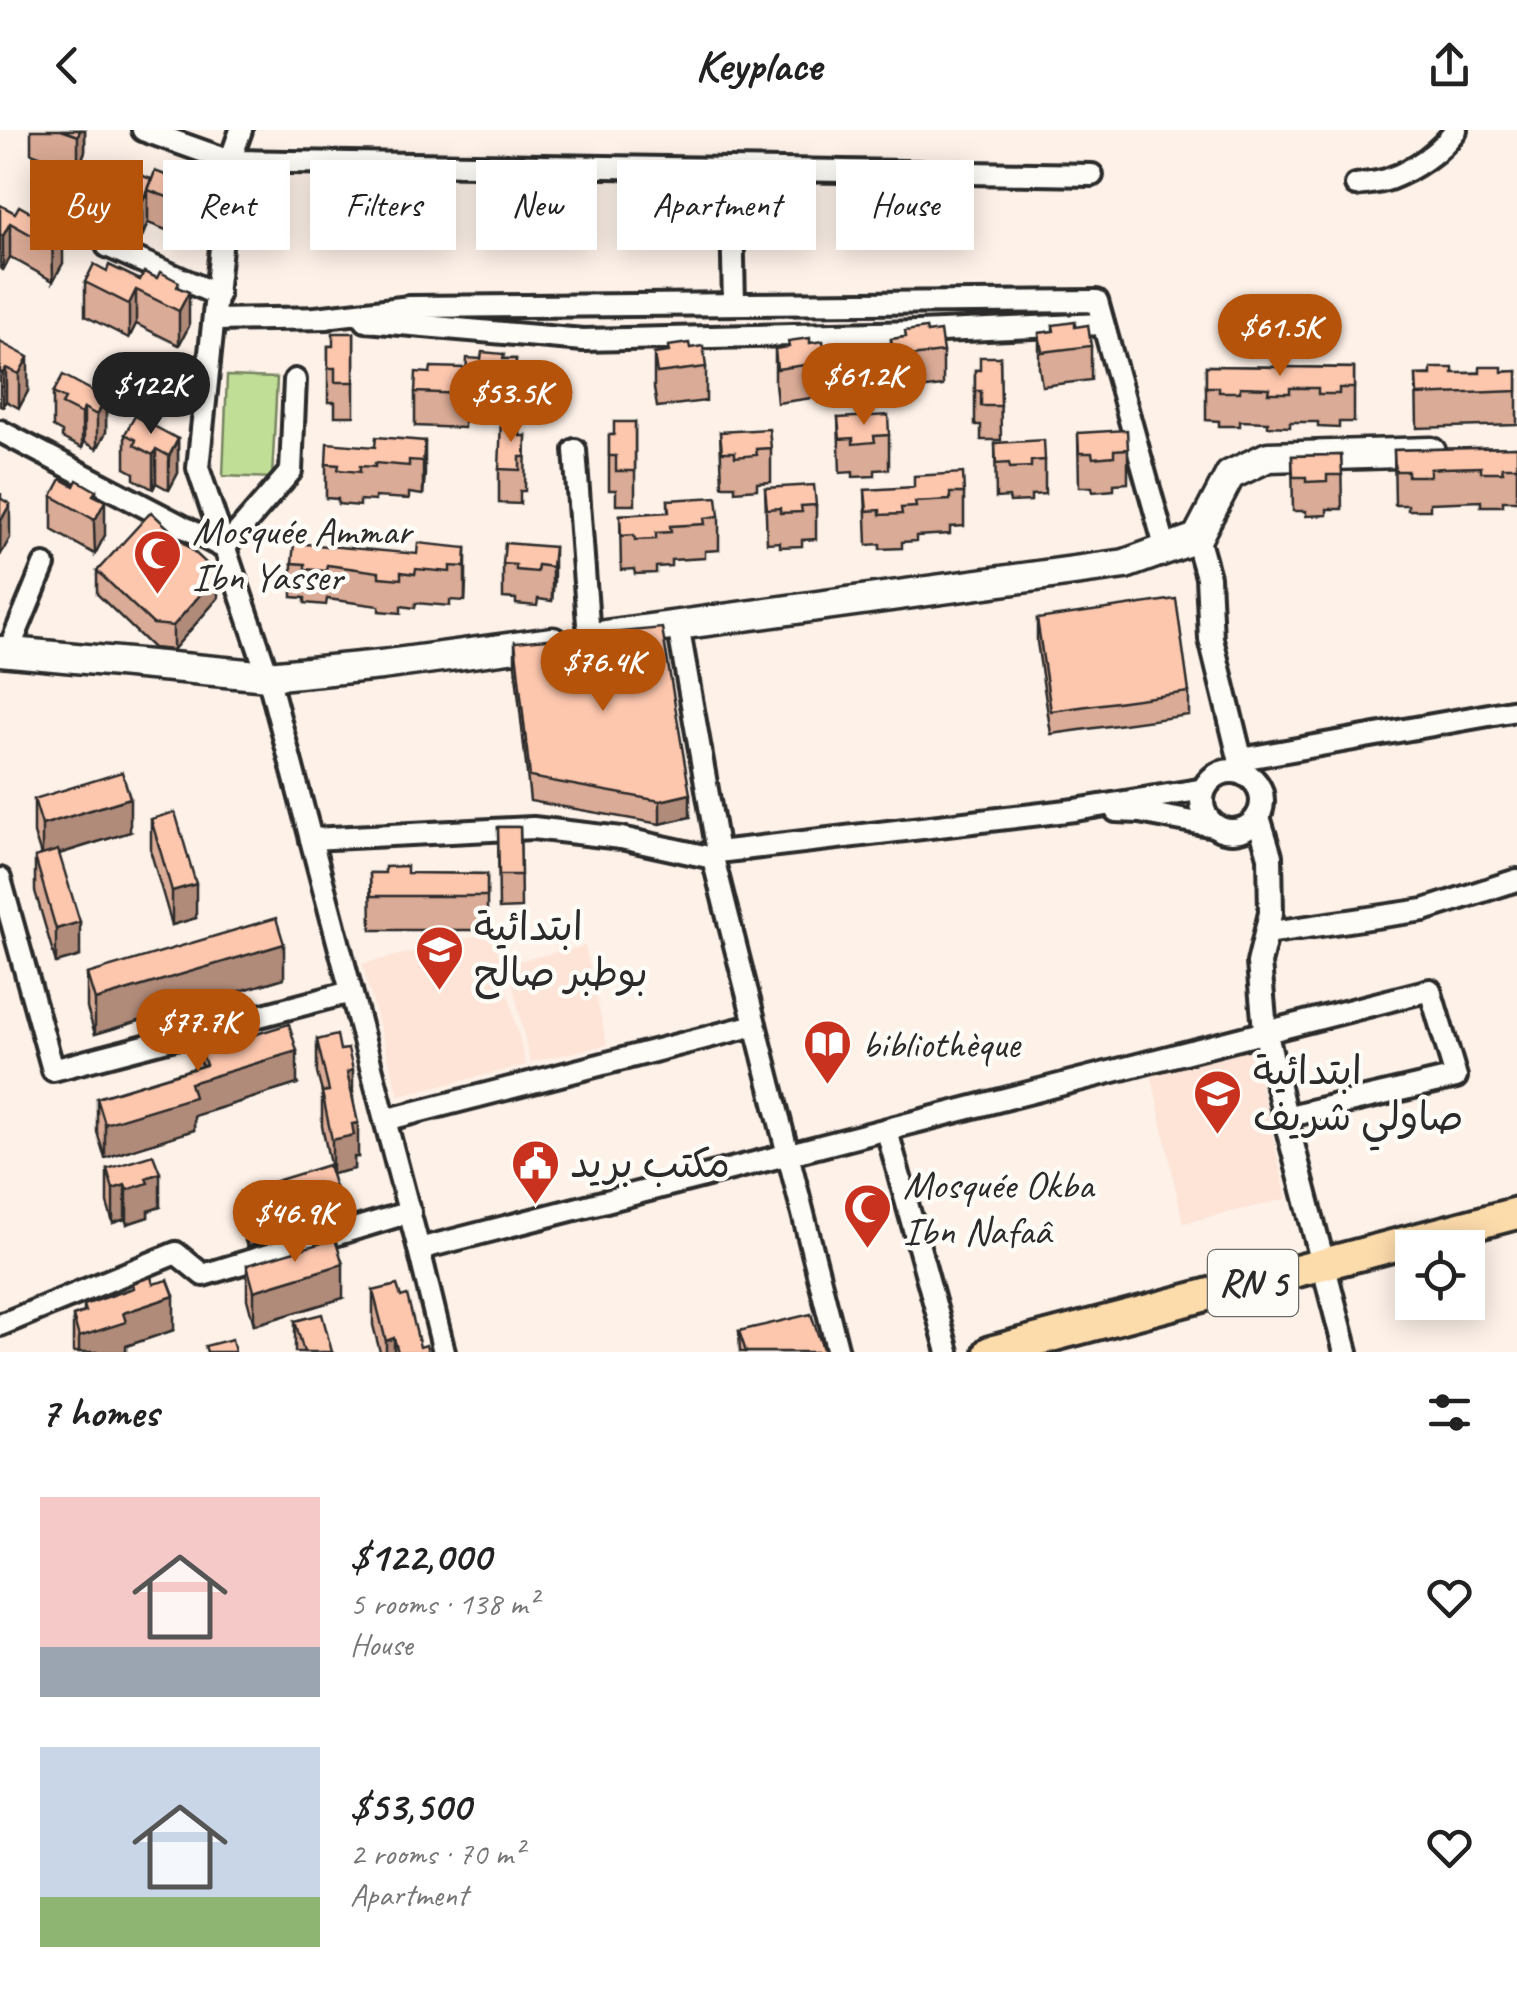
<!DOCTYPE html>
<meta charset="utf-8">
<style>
:root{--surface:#fff;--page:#f6f6f6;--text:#222;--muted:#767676;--accent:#b45309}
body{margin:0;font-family:Caveat,"Playpen Sans Arabic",sans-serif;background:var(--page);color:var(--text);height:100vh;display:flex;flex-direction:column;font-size:38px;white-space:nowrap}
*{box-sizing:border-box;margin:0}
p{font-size:32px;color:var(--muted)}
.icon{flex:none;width:55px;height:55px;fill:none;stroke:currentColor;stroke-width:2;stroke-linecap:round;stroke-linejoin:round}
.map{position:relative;height:1222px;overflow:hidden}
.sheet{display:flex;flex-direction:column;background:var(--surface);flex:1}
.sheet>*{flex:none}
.hud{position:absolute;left:30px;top:30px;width:1000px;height:90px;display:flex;gap:20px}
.buttons{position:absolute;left:1395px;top:1100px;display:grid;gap:20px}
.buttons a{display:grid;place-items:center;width:90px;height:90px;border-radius:0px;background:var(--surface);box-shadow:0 5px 25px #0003;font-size:50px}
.price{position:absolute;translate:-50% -85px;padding:0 22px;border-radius:35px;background:var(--accent);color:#fff;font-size:32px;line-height:65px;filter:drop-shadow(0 2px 5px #0008)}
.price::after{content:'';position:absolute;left:50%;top:60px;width:30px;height:22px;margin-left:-15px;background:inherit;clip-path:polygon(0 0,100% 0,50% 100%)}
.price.active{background:#222;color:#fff}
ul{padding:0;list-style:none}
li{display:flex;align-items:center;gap:30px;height:250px;padding:0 40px}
li span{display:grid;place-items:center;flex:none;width:280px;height:200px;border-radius:0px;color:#555}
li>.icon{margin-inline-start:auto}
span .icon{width:120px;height:120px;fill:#fffc;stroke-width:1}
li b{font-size:42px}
h2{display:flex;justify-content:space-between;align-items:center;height:120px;padding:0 40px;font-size:42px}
.pill{padding:0 35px;border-radius:0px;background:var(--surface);box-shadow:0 5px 25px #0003;font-size:35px;line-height:90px}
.pill.active{background:var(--accent);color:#fff}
header{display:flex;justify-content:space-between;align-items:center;height:130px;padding:0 40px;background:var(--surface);font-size:45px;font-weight:700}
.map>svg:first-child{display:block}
.built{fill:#fde4d7}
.pitch{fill:#c1de96;stroke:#768460;stroke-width:2.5}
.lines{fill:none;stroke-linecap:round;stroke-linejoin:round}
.minor-casing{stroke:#2b2b2b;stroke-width:28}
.tertiary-casing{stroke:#2b2b2b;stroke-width:30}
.secondary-casing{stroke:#2b2b2b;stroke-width:35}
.primary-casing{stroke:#2b2b2b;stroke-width:38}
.minor{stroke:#fdfcf7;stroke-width:20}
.tertiary{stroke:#fdfcf7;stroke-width:22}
.secondary{stroke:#fdfcf7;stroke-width:28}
.primary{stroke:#fddcac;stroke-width:30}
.wall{fill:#daab96;stroke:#2b2b2b;stroke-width:2.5}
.shaded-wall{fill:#b18b7a;stroke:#2b2b2b;stroke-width:2.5}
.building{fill:#fdc7ae;stroke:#2b2b2b;stroke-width:2.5}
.labels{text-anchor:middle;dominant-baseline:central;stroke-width:9;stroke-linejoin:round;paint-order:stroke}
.shield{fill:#fdfcf7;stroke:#6a6a68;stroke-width:2.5}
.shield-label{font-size:38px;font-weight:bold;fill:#2b2b2b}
.poi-label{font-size:40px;fill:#2b2b2b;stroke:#fdfcf7;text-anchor:start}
</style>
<header><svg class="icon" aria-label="back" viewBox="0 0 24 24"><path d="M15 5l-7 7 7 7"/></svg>Keyplace<svg class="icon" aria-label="share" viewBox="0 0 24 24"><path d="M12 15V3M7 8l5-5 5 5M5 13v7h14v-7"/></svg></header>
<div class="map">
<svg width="1517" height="1222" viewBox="0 0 1517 1222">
<rect width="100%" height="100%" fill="#fdf1e8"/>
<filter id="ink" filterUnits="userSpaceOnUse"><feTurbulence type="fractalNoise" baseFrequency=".01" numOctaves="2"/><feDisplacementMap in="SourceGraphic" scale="20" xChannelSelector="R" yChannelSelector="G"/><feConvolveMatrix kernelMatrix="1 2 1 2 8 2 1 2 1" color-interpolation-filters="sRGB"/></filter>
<g filter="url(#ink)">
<g class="built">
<polygon points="493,802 526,935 399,966 362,834"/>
<polygon points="585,816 607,915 530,932 508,833"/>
<polygon points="1252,917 1287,1069 1183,1093 1151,943"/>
</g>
<polygon class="pitch" points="227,246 277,248 272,348 223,346"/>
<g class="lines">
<defs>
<g id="minor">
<polyline points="143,0 230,31 1092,45"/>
<polyline points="241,0 230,31 198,338 268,546 419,1119 444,1222"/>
<polyline points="731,39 734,174"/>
<path d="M 1356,55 C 1367,53 1379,53 1389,49 C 1414,40 1441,21 1456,0"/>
<polyline points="107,116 218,165"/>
<polyline points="316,188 410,177 1097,171 1166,420"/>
<polyline points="215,190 328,188"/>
<polyline points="366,191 583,210 918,202 1103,194"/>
<polyline points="0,301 224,418 291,341 295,250"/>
<polyline points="575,320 589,507"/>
<polyline points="678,495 718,722 713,728 838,1222"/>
<polyline points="8,522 44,435"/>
<polyline points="1241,629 1517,580"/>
<polyline points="1116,681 1140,682 1214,696"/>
<polyline points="311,709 533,698 621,708 713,728"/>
<polyline points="718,722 1075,680 1205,659"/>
<polyline points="0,749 53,940 351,862"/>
<polyline points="1266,803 1424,780 1517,750"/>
<polyline points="385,990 755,895"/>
<polyline points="887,1001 948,1222"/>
<polyline points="419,1119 1430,860 1456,947 1285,987"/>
<polyline points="0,1195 176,1123 203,1145 410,1082"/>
</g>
<g id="tertiary">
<polyline points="1197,408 1208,447 1211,509 1244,644"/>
<circle cx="1232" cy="671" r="30"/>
<polyline points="1258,687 1270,726 1271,783 1259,833 1265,900 1285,987 1346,1222"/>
</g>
<g id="secondary">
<polyline points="605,505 1125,434 1197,408 1230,345 1268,327 1431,322"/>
<polyline points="0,521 268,546 381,535 553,512"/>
</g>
<polyline id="primary" points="990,1222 1517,1083"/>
</defs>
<use href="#minor" class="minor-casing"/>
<use href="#tertiary" class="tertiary-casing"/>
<use href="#secondary" class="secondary-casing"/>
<use href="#primary" class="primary-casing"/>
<use href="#minor" class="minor"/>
<use href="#tertiary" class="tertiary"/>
<use href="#secondary" class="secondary"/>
<use href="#primary" class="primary"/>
</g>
<g class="wall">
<polygon points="31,0 85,0 85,21 78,40 31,23"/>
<polygon points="116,43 151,49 191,53 201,91 194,111 148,93 148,92 142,107 96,90 96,56"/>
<polygon points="0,75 15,83 54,94 63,133 53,151 10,127 3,140 0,138"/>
<polygon points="107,141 140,150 179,158 189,196 179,215 136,194 129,208 85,186 85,152"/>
<polygon points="1053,195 1075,197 1091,216 1091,250 1042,256 1039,237 1039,203 1053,201"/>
<polygon points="354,203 354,286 335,286 335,272 328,272 328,216 333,216"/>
<polygon points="927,203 943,222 943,256 894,262 891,243 891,209"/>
<polygon points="0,212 28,261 19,278 6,271 3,277 0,276"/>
<polygon points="810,213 826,232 826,266 777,273 775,253 775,219"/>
<polygon points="690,218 706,237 706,271 657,277 654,258 654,224"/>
<polygon points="1000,227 1001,310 981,310 981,295 975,295 975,240 980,240"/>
<polygon points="504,229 516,229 515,284 466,281 466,248"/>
<polygon points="1206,236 1354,238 1354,292 1339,292 1339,298 1318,297 1318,292 1290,292 1290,297 1268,296 1268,292 1240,291 1240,296 1219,296 1219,291 1206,290"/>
<polygon points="465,238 464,298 415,296 415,262 430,243"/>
<polygon points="1517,241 1517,295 1417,298 1416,245"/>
<polygon points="53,263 106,268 106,302 97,319 84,312 82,318 62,308 62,302 53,297"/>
<polygon points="838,288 889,305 889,339 875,340 875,346 853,347 853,342 840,343"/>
<polygon points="635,292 635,375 616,375 616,360 609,360 609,305 614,305"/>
<polygon points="720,302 771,318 771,352 757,353 757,359 735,361 735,356 722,356"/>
<polygon points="1078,303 1128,319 1128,353 1114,354 1114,360 1093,362 1092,357 1079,357"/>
<polygon points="125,304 178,309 178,343 169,360 156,353 153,359 134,349 134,343 125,338"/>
<polygon points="526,306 525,361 520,361 520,374 499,373 499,339"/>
<polygon points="425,311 423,365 409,363 409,369 375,367 375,371 360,370 360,376 338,374 338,369 326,368 326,334 375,317"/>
<polygon points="995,313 1045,330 1045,364 1031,365 1031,371 1010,372 1009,367 996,368"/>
<polygon points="1517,317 1517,371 1503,371 1503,376 1481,376 1481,371 1430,373 1430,380 1408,380 1408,375 1395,375 1394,320"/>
<polygon points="1341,325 1342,379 1327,379 1327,385 1306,386 1306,381 1293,381 1292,326"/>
<polygon points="765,358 816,375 816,409 802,410 802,416 780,417 780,412 767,413"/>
<polygon points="865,360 964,363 964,396 950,397 950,404 916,406 916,411 902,412 902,418 880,419 880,414 867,415"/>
<polygon points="52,366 96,367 105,405 95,424 52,400"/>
<polygon points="668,370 719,386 719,420 705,421 705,428 671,430 671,436 656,437 656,443 635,444 634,439 621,440 620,385 668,382"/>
<polygon points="554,417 552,471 538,469 537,476 516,474 516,469 503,468 503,434"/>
<polygon points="466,418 465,471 450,470 450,476 416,473 415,478 401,476 401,483 379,481 379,476 327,469 326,475 305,473 305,468 292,467 292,433 417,424"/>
<polygon points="97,441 218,468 173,520 153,518 97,464"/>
<polygon points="1037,489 1189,562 1189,585 1051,604 1037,512"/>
<polygon points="515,512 690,687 660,694 530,671 515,535"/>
<polygon points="34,669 130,702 59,724 80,826 56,833 35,761 35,727 41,725 34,703"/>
<polygon points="151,689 196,788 172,795 151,723"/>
<polygon points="498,697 520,697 521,778 499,779"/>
<polygon points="370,743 487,744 487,800 371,800"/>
<polygon points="87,844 284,848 95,904 87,878"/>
<polygon points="317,910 353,970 358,1027 354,1027 354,1039 332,1044 322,996 322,962 317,943"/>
<polygon points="201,921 297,954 194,986 194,1000 105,1028 97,1002 97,968 201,936"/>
<polygon points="107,1039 160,1077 148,1081 148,1087 127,1094 125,1089 113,1093 107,1073"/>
<polygon points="240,1062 335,1090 247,1117 240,1096"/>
<polygon points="247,1135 343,1168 254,1195 247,1169"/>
<polygon points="133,1153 174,1200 126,1216 126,1222 73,1222 73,1186 84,1182 84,1175 133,1158"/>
<polygon points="373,1161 420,1217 428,1222 380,1222 373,1195"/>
<polygon points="295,1191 332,1222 295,1222"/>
<polygon points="739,1201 824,1222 740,1222"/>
</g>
<g class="shaded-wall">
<polygon points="80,0 85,0 85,21 78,40 78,6"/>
<polygon points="201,57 201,91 194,111 194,77"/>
<polygon points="148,60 148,92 142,107 142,73"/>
<polygon points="54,88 54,115 63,99 63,133 53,151 52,93"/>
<polygon points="10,93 10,127 3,140 3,106"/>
<polygon points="136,160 136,194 129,208 129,174"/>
<polygon points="189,162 189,196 179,215 179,181"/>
<polygon points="28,227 28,261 19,278 19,244"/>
<polygon points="6,238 6,271 3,277 3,243"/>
<polygon points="106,268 106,302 97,319 97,285"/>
<polygon points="84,278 84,312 82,318 82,284"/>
<polygon points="178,309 178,343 169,360 169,326"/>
<polygon points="425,311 425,345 423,365 423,331"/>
<polygon points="156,319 156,353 153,359 153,325"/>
<polygon points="96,361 96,388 105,371 105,405 95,424 93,365"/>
<polygon points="1,363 1,391 10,374 10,408 0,426"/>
<polygon points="554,417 554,451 552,471 552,437"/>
<polygon points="466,418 466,452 465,471 465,437"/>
<polygon points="218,444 218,468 173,520 173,496"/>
<polygon points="690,664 690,687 660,694 660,671"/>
<polygon points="130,668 130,702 42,729 42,695"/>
<polygon points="196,754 196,788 172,795 172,761"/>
<polygon points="80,792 80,826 56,833 56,799"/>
<polygon points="284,814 284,848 95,904 95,870"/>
<polygon points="297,921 297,954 194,986 194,1000 105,1028 105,994 190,953"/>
<polygon points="353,940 353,974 347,942"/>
<polygon points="358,993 358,1027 354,1027 354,1039 332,1044 332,1010 352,994"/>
<polygon points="160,1043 160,1077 148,1081 148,1087 127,1094 127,1060 146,1048"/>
<polygon points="125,1055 125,1089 113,1093 113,1059"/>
<polygon points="335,1057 335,1090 247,1117 247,1083"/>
<polygon points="343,1134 343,1168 254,1195 254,1161"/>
<polygon points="174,1166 174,1200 126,1216 126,1222 79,1222 79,1207 123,1183"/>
<polygon points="394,1208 394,1222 386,1222 386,1211"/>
</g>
<g class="building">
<polygon points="61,0 80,0 78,6"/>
<polygon points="103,37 116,43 119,37 151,49 142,73 96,56"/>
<polygon points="170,40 191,48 189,52 201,57 194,77 148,60 155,41 168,46"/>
<polygon points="0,75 15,83 19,76 32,83 35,78 54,88 52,93 63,99 53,117 10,93 3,106 0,104"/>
<polygon points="94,134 107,141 109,135 140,150 144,142 157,148 160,142 179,152 177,157 189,162 179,181 136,160 129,174 85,152"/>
<polygon points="1075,192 1075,197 1088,195 1091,216 1042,222 1039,203 1054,201 1053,195"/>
<polygon points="926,198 927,203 940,201 943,222 894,228 891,209 906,207 905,201"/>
<polygon points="333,203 354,203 354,252 335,252 335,238 328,238 328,216 333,216"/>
<polygon points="810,208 810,213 823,211 826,232 777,239 775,219 789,217 788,211"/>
<polygon points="0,212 28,227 19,244 6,238 3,243 0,242"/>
<polygon points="689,213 690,218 703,216 706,237 657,243 654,224 669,222 668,216"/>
<polygon points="482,222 504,224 503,229 516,229 515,250 466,248 467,228 481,229"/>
<polygon points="980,227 1000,227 1001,276 981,276 981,261 975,261 975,240 980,240"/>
<polygon points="1206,236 1354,238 1354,258 1339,258 1339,264 1318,264 1318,258 1290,258 1290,263 1268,263 1269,258 1240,257 1240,262 1219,262 1219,257 1206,257"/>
<polygon points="431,237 465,238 464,264 415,262 416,242 430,243"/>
<polygon points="1480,237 1502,237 1502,242 1517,241 1517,261 1417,265 1416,245 1431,245 1431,238 1453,238 1453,243 1480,243"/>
<polygon points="63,245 106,268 97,285 84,278 82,284 62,274 65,269 53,263"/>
<polygon points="888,285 889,305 874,306 875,312 853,314 853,308 840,309 838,288"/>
<polygon points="135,286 178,309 169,326 156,319 153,325 134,315 136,310 125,304"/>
<polygon points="501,290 520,291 520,306 526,306 525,327 520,327 520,340 499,339"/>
<polygon points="614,292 635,292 635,341 616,341 616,326 609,326 609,305 614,305"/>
<polygon points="769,299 771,318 756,319 757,325 735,327 735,322 722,322 720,302"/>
<polygon points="1127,300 1128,319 1114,320 1114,326 1093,328 1092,323 1079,323 1078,303"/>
<polygon points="376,307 425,311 423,331 409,330 409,336 375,333 375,337 360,336 360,342 338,340 339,335 326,334 327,313 375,317"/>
<polygon points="1044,310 1045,330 1031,331 1031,337 1010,338 1009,333 996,334 995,313"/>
<polygon points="1517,317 1517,337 1502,337 1503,342 1481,342 1481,337 1444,338 1430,339 1430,346 1408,346 1408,341 1395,341 1394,320"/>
<polygon points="1341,325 1342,345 1327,345 1327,351 1306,352 1306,347 1293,347 1292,326"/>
<polygon points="963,343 964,363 950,363 950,370 915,372 916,377 901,378 902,384 880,385 880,380 867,381 865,360 914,357 914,346"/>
<polygon points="61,349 74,356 77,350 96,361 93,365 105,371 95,390 52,366"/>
<polygon points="814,355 816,375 801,376 802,382 780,383 780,378 767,379 765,358"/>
<polygon points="717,367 719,386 704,388 705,394 670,396 671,402 656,403 656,409 635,410 634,405 621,406 620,385 669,382 668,370"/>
<polygon points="0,368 10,374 0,392"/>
<polygon points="151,382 218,444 173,496 153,494 97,441"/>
<polygon points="294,413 417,424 418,413 466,418 465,437 450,436 450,442 416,439 415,444 401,442 401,449 379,447 379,442 327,435 326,441 305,439 305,434 292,433"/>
<polygon points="505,413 554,417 552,437 538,435 537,442 516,440 516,435 503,434"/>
<polygon points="1176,469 1189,562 1051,581 1037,489"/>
<polygon points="662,498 690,664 660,671 530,647 515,512"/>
<polygon points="122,642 130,668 42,695 34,669"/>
<polygon points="175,682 196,754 172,761 151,689"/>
<polygon points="498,697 520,697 521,745 499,745"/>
<polygon points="58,720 80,792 56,799 35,727"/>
<polygon points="407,736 407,743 487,744 487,766 371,766 370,743 385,743 385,737"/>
<polygon points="276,788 284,814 95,870 87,844"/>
<polygon points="289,894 297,921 190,953 194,967 105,994 97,968 206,935 201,921"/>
<polygon points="337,905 340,920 348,919 353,940 347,942 358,993 352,994 354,1005 332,1010 322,962 329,961 317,910"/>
<polygon points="153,1025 160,1043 146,1048 148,1053 127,1060 125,1055 113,1059 107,1039"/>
<polygon points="328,1035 335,1057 247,1083 240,1062"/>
<polygon points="335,1109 343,1134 254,1161 247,1135"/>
<polygon points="151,1147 153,1154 168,1150 174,1166 123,1183 126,1192 79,1207 73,1186 86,1182 84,1175 134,1158 133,1153"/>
<polygon points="397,1155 401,1167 407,1165 420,1217 426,1215 428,1222 398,1222 394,1208 386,1211 373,1161"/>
<polygon points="322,1184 332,1222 304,1222 295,1191"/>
<polygon points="811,1184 824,1222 746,1222 739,1201"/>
<polygon points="232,1209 235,1222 207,1222 205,1216"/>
</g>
</g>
<defs>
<symbol id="mosque-pin" viewBox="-11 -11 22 30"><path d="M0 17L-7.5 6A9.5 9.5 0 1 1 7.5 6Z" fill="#c8321e" stroke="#fdfcf7"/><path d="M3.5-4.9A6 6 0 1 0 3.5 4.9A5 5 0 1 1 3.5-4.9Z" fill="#fff"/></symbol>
<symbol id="school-pin" viewBox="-11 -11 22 30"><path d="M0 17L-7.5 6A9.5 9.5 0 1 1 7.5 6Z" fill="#c8321e" stroke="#fdfcf7"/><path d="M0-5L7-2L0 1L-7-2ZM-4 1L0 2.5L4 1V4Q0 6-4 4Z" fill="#fff"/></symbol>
<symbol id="library-pin" viewBox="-11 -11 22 30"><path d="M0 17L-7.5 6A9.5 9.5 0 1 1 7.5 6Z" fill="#c8321e" stroke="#fdfcf7"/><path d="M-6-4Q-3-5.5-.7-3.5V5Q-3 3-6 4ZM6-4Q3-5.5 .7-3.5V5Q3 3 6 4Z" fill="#fff"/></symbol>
<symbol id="civic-pin" viewBox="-11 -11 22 30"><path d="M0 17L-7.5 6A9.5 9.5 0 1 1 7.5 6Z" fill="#c8321e" stroke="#fdfcf7"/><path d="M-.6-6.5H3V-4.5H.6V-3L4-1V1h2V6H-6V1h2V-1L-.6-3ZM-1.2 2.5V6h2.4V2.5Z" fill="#fff"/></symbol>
</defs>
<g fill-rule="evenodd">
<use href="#mosque-pin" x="130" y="396" width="55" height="75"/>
<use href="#school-pin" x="412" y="792" width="55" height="75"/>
<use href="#library-pin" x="800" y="886" width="55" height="75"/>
<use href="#school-pin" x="1190" y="936" width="55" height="75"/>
<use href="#civic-pin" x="508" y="1006" width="55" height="75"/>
<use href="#mosque-pin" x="840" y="1050" width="55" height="75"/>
</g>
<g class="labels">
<rect class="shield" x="1208" y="1120" width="90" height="66" rx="8"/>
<g class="shield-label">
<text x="1253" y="1153">RN 5</text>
</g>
<g class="poi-label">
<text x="192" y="401">Mosquée Ammar<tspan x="192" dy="46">Ibn Yasser</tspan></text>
<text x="474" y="797">ابتدائية<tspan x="474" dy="46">بوطبر صالح</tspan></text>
<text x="862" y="914">bibliothèque</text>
<text x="1253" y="941">ابتدائية<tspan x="1253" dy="46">صاولي شريف</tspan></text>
<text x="570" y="1034">مكتب بريد</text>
<text x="903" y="1055">Mosquée Okba<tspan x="903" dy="46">Ibn Nafaâ</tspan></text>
</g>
</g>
</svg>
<div class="buttons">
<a><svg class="icon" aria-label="locate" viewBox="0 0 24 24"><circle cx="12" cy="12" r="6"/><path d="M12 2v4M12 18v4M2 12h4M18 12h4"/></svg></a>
</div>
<b class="price" style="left:1280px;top:249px">$61.5K</b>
<b class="price" style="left:864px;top:298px">$61.2K</b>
<b class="price active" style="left:151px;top:307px">$122K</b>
<b class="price" style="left:511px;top:315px">$53.5K</b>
<b class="price" style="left:603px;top:584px">$76.4K</b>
<b class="price" style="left:198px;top:944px">$77.7K</b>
<b class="price" style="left:295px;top:1135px">$46.9K</b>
<div class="hud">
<a class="pill active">Buy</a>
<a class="pill">Rent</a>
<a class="pill">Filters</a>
<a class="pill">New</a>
<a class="pill">Apartment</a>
<a class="pill">House</a>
</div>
</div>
<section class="sheet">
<h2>7 homes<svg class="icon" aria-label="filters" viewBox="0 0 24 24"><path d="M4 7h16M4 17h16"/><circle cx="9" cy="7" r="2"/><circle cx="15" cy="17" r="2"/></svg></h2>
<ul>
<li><span style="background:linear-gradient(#f6c9c9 75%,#9aa5b1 0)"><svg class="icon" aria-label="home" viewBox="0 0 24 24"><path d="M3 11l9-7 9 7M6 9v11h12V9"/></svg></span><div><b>$122,000</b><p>5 rooms · 138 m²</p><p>House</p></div><svg class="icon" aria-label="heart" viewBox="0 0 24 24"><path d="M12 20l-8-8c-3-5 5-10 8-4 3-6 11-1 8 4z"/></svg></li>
<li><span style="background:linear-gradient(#c9d6e8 75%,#8fb573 0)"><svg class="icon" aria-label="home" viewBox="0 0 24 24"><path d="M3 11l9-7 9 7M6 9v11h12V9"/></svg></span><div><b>$53,500</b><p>2 rooms · 70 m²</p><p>Apartment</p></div><svg class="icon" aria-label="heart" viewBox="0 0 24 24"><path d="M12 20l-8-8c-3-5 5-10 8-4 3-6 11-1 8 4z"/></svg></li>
</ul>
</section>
